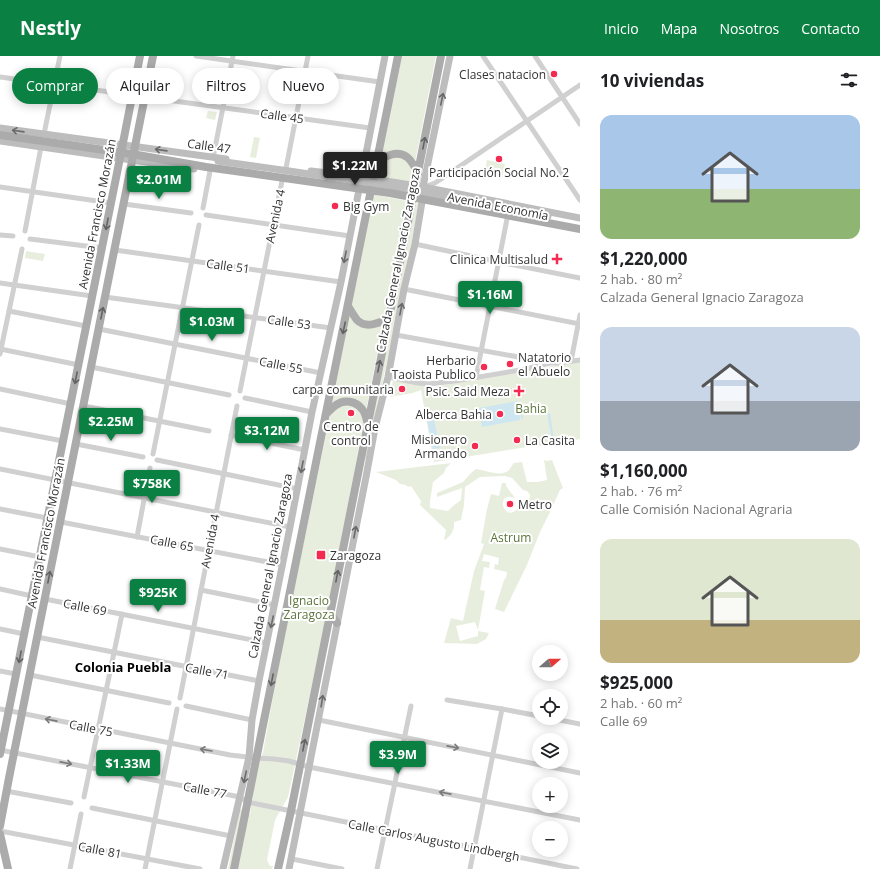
<!DOCTYPE html>
<html lang="es">
<meta charset="utf-8">
<style>
:root{--surface:#fff;--page:#f6f6f6;--text:#202124;--muted:#757577;--accent:#0b8043}
body{margin:0;font-family:"Open Sans",sans-serif;background:var(--page);color:var(--text);height:100vh;display:flex;flex-direction:column;font-size:15px;white-space:nowrap}
*{box-sizing:border-box;margin:0}
p{font-size:13px;color:var(--muted)}
.icon{flex:none;width:22px;height:22px;fill:none;stroke:currentColor;stroke-width:2;stroke-linecap:round;stroke-linejoin:round}
.map{position:relative;flex:1;overflow:hidden}
.details{display:flex;flex-direction:column;background:var(--surface);width:300px}
.details>*{flex:none}
.hud{position:absolute;left:12px;top:12px;width:380px;height:36px;display:flex;gap:8px}
.needle{width:26px;rotate:70deg}
.buttons{position:absolute;left:532px;top:589px;display:grid;gap:8px}
.buttons a{display:grid;place-items:center;width:36px;height:36px;border-radius:50%;background:var(--surface);box-shadow:0 2px 10px #0003;font-size:20px}
.price{position:absolute;translate:-50% -34px;padding:0 9px;border-radius:4px;background:var(--accent);color:#fff;font-size:13px;line-height:26px;filter:drop-shadow(0 1px 2px #0008)}
.price::after{content:'';position:absolute;left:50%;top:24px;width:12px;height:9px;margin-left:-6px;background:inherit;clip-path:polygon(0 0,100% 0,50% 100%)}
.price.current{background:#222;color:#fff}
ul{padding:0;list-style:none}
li{display:grid;align-content:center;gap:8px;height:212px;padding:0 20px}
li span{display:grid;place-items:center;height:124px;border-radius:12px;color:#555}
li>.icon{margin-inline-start:auto}
span .icon{width:72px;height:72px;fill:#fffc;stroke-width:1}
li b{font-size:17px}
h2{display:flex;justify-content:space-between;align-items:center;height:48px;padding:0 20px;font-size:17px}
.chip{padding:0 14px;border-radius:18px;background:var(--surface);box-shadow:0 2px 10px #0003;font-size:14px;line-height:36px}
.chip.current{background:var(--accent);color:#fff}
header{display:flex;align-items:center;gap:24px;box-sizing:border-box;height:56px;padding:0 20px;background:var(--accent);color:#fff}
header strong{font-size:19px}
nav{display:flex;gap:22px;margin-inline-start:auto;font-size:14px}
main{display:flex;flex:1;min-height:0}
.map>svg:first-child{display:block}
.green{fill:#e8eede}
.water{fill:#cde6f0}
.lines{fill:none;stroke-linecap:round;stroke-linejoin:round}
.street{stroke:#d0d0d0;stroke-width:5}
.secondary{stroke:#bdbdbd;stroke-width:7}
.primary{stroke:#ababab;stroke-width:8}
.secondary-bridge{stroke:#bdbdbd;stroke-width:7}
.primary-bridge{stroke:#ababab;stroke-width:8}
.oneway{stroke:#6a6a6a}
.oneway2{stroke:#636363}
.oneway3{stroke:#7a7a7a}
.poi-dot{fill:#f42b50;stroke:#fff;stroke-width:1.5}
.labels{text-anchor:middle;dominant-baseline:central;stroke-width:4;stroke-linejoin:round;paint-order:stroke}
.poi-label{font-size:12px;fill:#333;stroke:#fff;text-anchor:end}
.street-label{font-size:12px;fill:#333;stroke:#fff}
.park-label{font-size:12px;fill:#5c743b;stroke:#fff}
.neighbourhood-label{font-size:13px;font-weight:bold;fill:#000;stroke:#fff}
</style>
<header>
<strong>Nestly</strong>
<nav><a>Inicio</a><a>Mapa</a><a>Nosotros</a><a>Contacto</a></nav>
</header>
<main>
<div class="map">
<svg width="580" height="813" viewBox="0 0 580 813">
<rect width="100%" height="100%" fill="#fff"/>
<g class="green">
<polygon points="402,0 436,0 411,127 378,120"/>
<polygon points="208,55 217,56 215,64 206,62"/>
<polygon points="254,81 260,82 256,102 250,101"/>
<polygon points="487,104 505,108 502,122 484,119"/>
<polygon points="371,138 407,145 361,380 327,559 288,741 275,764 267,804 270,810 273,810 272,813 236,813 245,761 250,758 253,740 254,724 263,696 280,603 332,349"/>
<polygon points="415,146 418,147 418,149 412,185 381,334 367,407 365,401"/>
<polygon points="26,195 45,198 43,205 25,202"/>
<polygon points="580,305 580,383 570,385 570,384 540,390 539,389 434,406 421,334 413,337 390,341 394,318 425,325 434,331"/>
<path d="M 544,404 L 547,405 L 552,404 L 563,432 L 560,434 L 550,456 L 540,476 L 527,509 L 504,556 L 495,553 L 504,524 L 506,522 L 507,516 L 494,513 L 495,508 L 498,509 L 499,502 L 484,498 L 482,505 L 490,506 L 489,512 L 484,511 L 480,534 L 485,535 L 478,574 L 475,566 L 456,570 L 460,585 L 478,580 L 478,575 L 489,577 L 486,583 L 477,588 L 444,587 L 451,562 L 463,565 L 474,515 L 484,488 L 481,487 L 487,453 L 491,438 L 499,440 L 502,427 L 506,427 L 506,430 L 515,442 C 496,434 502,464 515,455 C 518,453 518,450 518,446 C 524,447 530,447 530,439 L 527,435 L 523,434 L 512,422 L 505,420 L 480,421 L 465,431 L 464,449 L 461,464 L 454,466 C 455,473 451,481 444,484 L 446,474 L 420,449 L 421,445 L 411,430 L 408,431 L 406,429 L 400,428 L 396,424 L 376,416 L 451,407 L 446,412 L 444,417 L 433,426 L 430,445 L 430,452 L 448,455 C 451,451 457,447 461,444 L 462,432 L 437,441 L 437,437 L 463,426 L 471,417 L 476,413 C 485,414 500,421 508,415 C 510,413 512,409 514,407 L 522,406 L 527,426 L 538,426 L 547,424 Z"/>
<polygon points="240,753 243,754 231,813 228,813"/>
</g>
<g class="water">
<polygon points="518,345 518,348 520,347 523,363 521,363 520,355 520,364 482,371 479,352"/>
<polygon points="547,357 550,357 554,384 552,385"/>
<polygon points="434,363 440,392 433,393 427,364"/>
</g>
<g class="lines">
<g class="street">
<polyline points="196,0 380,26"/>
<polyline points="483,0 580,144"/>
<polyline points="535,0 580,68"/>
<polyline points="0,21 132,39"/>
<polyline points="145,41 370,72"/>
<polyline points="44,78 60,0"/>
<polyline points="213,102 233,0"/>
<polyline points="286,112 308,0"/>
<polyline points="0,131 111,147"/>
<polyline points="424,131 435,127 580,29"/>
<polyline points="124,148 191,157"/>
<polyline points="203,152 210,115"/>
<polyline points="206,159 350,180"/>
<polyline points="25,175 41,91"/>
<polyline points="0,179 13,180"/>
<polyline points="30,183 102,192"/>
<polyline points="415,188 499,206 580,222"/>
<polyline points="115,194 341,226"/>
<polyline points="0,227 92,240"/>
<polyline points="404,233 580,268"/>
<polyline points="105,241 331,272"/>
<polyline points="9,255 86,270"/>
<polyline points="99,273 321,317"/>
<polyline points="396,279 546,306"/>
<polyline points="0,293 79,309"/>
<polyline points="0,298 22,193"/>
<polyline points="571,305 580,259"/>
<polyline points="91,311 229,339"/>
<polyline points="388,321 418,327 429,328 455,325 526,313 550,307 559,307 580,304"/>
<polyline points="476,321 507,163"/>
<polyline points="0,333 71,348"/>
<polyline points="240,335 282,125"/>
<polyline points="245,342 312,356"/>
<polyline points="84,350 209,375"/>
<polyline points="0,373 63,385"/>
<polyline points="231,379 305,394"/>
<polyline points="76,388 143,401"/>
<polyline points="153,398 199,169"/>
<polyline points="157,404 298,433"/>
<polyline points="0,413 290,471"/>
<polyline points="0,453 47,462"/>
<polyline points="61,466 283,509"/>
<polyline points="137,481 150,412"/>
<polyline points="0,493 40,501"/>
<polyline points="0,533 32,540"/>
<polyline points="201,534 275,549"/>
<polyline points="45,543 267,587"/>
<polyline points="0,573 24,578"/>
<polyline points="37,581 259,625"/>
<polyline points="0,615 16,618"/>
<polyline points="30,619 169,647"/>
<polyline points="180,642 237,350"/>
<polyline points="447,644 502,653 539,660"/>
<polyline points="186,650 252,664"/>
<polyline points="0,653 230,699 256,702 274,703 289,705 309,711 580,764"/>
<polyline points="549,662 580,668"/>
<polyline points="319,664 580,717"/>
<polyline points="0,694 240,741 247,746 257,748 577,813"/>
<polyline points="6,735 71,747"/>
<polyline points="84,741 122,558"/>
<polyline points="92,752 231,780"/>
<polyline points="0,775 200,813"/>
<polyline points="292,803 342,813"/>
<polyline points="70,813 81,758"/>
<polyline points="145,813 177,653"/>
<polyline points="377,813 411,650"/>
<polyline points="470,813 502,653"/>
</g>
<g class="secondary">
<polyline points="0,72 226,103"/>
<polyline points="0,85 194,113"/>
<polyline points="311,115 361,121 423,131 580,162"/>
<polyline points="223,813 249,701 252,664 259,625 290,471 312,356 341,226 385,0"/>
<polyline points="289,813 366,421 375,372 388,321 404,233 415,188 422,146 423,131 450,0"/>
</g>
<g class="primary">
<path d="M 377,107 C 384,100 397,94 407,101 C 412,105 415,111 418,117"/>
<path d="M 348,250 C 351,255 354,260 357,264 C 366,273 379,267 388,263"/>
<path d="M 326,358 C 329,355 332,352 336,349 C 344,343 356,345 362,353 C 365,356 366,361 367,365"/>
<polyline points="330,557 337,567"/>
<polyline points="0,698 120,102 140,0"/>
<polyline points="0,770 9,722 153,0"/>
<polyline points="0,778 8,813"/>
<polyline points="234,813 398,0"/>
<polyline points="278,813 291,755 441,0"/>
</g>
<polyline class="secondary-bridge" points="218,105 289,115 391,130 548,160"/>
<polyline class="primary-bridge" points="0,79 132,98 206,111 390,137 580,173"/>
</g>
<defs><path id="oneway-shaft" d="M-6 0H5M1.5-3L5.5 0L1.5 3" fill="none" stroke-width="1.6" stroke-linecap="round" stroke-linejoin="round"/></defs>
<g class="oneway">
<use href="#oneway-shaft" transform="translate(442 43) rotate(-78)"/>
<use href="#oneway-shaft" transform="translate(18 75) rotate(-172)"/>
<use href="#oneway-shaft" transform="translate(161 94) rotate(-172)"/>
<use href="#oneway-shaft" transform="translate(345 201) rotate(101)"/>
<use href="#oneway-shaft" transform="translate(401 253) rotate(-79)"/>
<use href="#oneway-shaft" transform="translate(302 411) rotate(101)"/>
<use href="#oneway-shaft" transform="translate(355 476) rotate(-79)"/>
<use href="#oneway-shaft" transform="translate(272 566) rotate(102)"/>
<use href="#oneway-shaft" transform="translate(322 645) rotate(-81)"/>
<use href="#oneway-shaft" transform="translate(245 721) rotate(102)"/>
</g>
<g class="oneway2">
<use href="#oneway-shaft" transform="translate(424 87) rotate(-79)"/>
<use href="#oneway-shaft" transform="translate(107 168) rotate(101)"/>
<use href="#oneway-shaft" transform="translate(102 257) rotate(-79)"/>
<use href="#oneway-shaft" transform="translate(344 272) rotate(102)"/>
<use href="#oneway-shaft" transform="translate(379 310) rotate(-79)"/>
<use href="#oneway-shaft" transform="translate(76 322) rotate(101)"/>
<use href="#oneway-shaft" transform="translate(337 520) rotate(-79)"/>
<use href="#oneway-shaft" transform="translate(49 521) rotate(-79)"/>
<use href="#oneway-shaft" transform="translate(20 601) rotate(101)"/>
<use href="#oneway-shaft" transform="translate(272 624) rotate(101)"/>
<use href="#oneway-shaft" transform="translate(304 689) rotate(-79)"/>
</g>
<g class="oneway3">
<use href="#oneway-shaft" transform="translate(51 664) rotate(-169)"/>
<use href="#oneway-shaft" transform="translate(453 691) rotate(11)"/>
<use href="#oneway-shaft" transform="translate(206 694) rotate(-170)"/>
<use href="#oneway-shaft" transform="translate(66 707) rotate(11)"/>
<use href="#oneway-shaft" transform="translate(445 737) rotate(-169)"/>
</g>
<g class="poi-dot">
<circle cx="554" cy="18" r="4"/>
<circle cx="499" cy="103" r="4"/>
<circle cx="335" cy="150" r="4"/>
<path d="M555 197h4v4h4v4h-4v4h-4v-4h-4v-4h4z"/>
<circle cx="510" cy="308" r="4"/>
<circle cx="484" cy="311" r="4"/>
<circle cx="402" cy="333" r="4"/>
<path d="M517 329h4v4h4v4h-4v4h-4v-4h-4v-4h4z"/>
<circle cx="351" cy="357" r="4"/>
<circle cx="500" cy="358" r="4"/>
<circle cx="517" cy="384" r="4"/>
<circle cx="475" cy="390" r="4"/>
<circle cx="510" cy="448" r="4"/>
<rect x="316" y="494" width="10" height="10" rx="2"/>
</g>
<g class="labels">
<g class="poi-label">
<text x="546" y="18">Clases natacion</text>
<text x="499" y="116" text-anchor="middle">Participación Social No. 2</text>
<text x="343" y="150" text-anchor="start">Big Gym</text>
<text x="548" y="203">Clinica Multisalud</text>
<text x="518" y="301" text-anchor="start">Natatorio<tspan x="518" dy="14">el Abuelo</tspan></text>
<text x="476" y="304">Herbario<tspan x="476" dy="14">Taoista Publico</tspan></text>
<text x="394" y="333">carpa comunitaria</text>
<text x="510" y="335">Psic. Said Meza</text>
<text x="492" y="358">Alberca Bahia</text>
<text x="351" y="370" text-anchor="middle">Centro de<tspan x="351" dy="14">control</tspan></text>
<text x="467" y="383">Misionero<tspan x="467" dy="14">Armando</tspan></text>
<text x="525" y="384" text-anchor="start">La Casita</text>
<text x="518" y="448" text-anchor="start">Metro</text>
<text x="330" y="499" text-anchor="start">Zaragoza</text>
</g>
<g class="street-label">
<text transform="translate(282 60) rotate(8)">Calle 45</text>
<text transform="translate(209 90) rotate(8)">Calle 47</text>
<text transform="translate(498 150) rotate(11)">Avenida Economía</text>
<text transform="translate(97 158) rotate(-79)">Avenida Francisco Morazán</text>
<text transform="translate(275 160) rotate(-78)">Avenida 4</text>
<text transform="translate(398 204) rotate(-79)">Calzada General Ignacio Zaragoza</text>
<text transform="translate(228 210) rotate(8)">Calle 51</text>
<text transform="translate(289 266) rotate(8)">Calle 53</text>
<text transform="translate(281 309) rotate(11)">Calle 55</text>
<text transform="translate(46 477) rotate(-79)">Avenida Francisco Morazán</text>
<text transform="translate(210 485) rotate(-79)">Avenida 4</text>
<text transform="translate(172 487) rotate(11)">Calle 65</text>
<text transform="translate(270 510) rotate(-79)">Calzada General Ignacio Zaragoza</text>
<text transform="translate(85 551) rotate(11)">Calle 69</text>
<text transform="translate(207 615) rotate(11)">Calle 71</text>
<text transform="translate(91 672) rotate(11)">Calle 75</text>
<text transform="translate(205 734) rotate(11)">Calle 77</text>
<text transform="translate(434 784) rotate(11)">Calle Carlos Augusto Lindbergh</text>
<text transform="translate(100 794) rotate(11)">Calle 81</text>
</g>
<g class="park-label">
<text x="531" y="352">Bahia</text>
<text x="511" y="481">Astrum</text>
<text x="309" y="544">Ignacio<tspan x="309" dy="14">Zaragoza</tspan></text>
</g>
<g class="neighbourhood-label">
<text x="123" y="611">Colonia Puebla</text>
</g>
</g>
</svg>
<div class="buttons">
<a><svg class="needle" viewBox="-14 -14 28 28"><path d="M0-13l5 13h-10z" fill="#e53935"/><path d="M0 13l5-13h-10z" fill="#757577"/></svg></a>
<a><svg class="icon" aria-label="locate" viewBox="0 0 24 24"><circle cx="12" cy="12" r="6"/><path d="M12 2v4M12 18v4M2 12h4M18 12h4"/></svg></a>
<a><svg class="icon" aria-label="layers" viewBox="0 0 24 24"><path d="M12 4l9 5-9 5-9-5zM3 14l9 5 9-5"/></svg></a>
<a>+</a>
<a>−</a>
</div>
<b class="price current" style="left:355px;top:130px">$1.22M</b>
<b class="price" style="left:159px;top:144px">$2.01M</b>
<b class="price" style="left:490px;top:259px">$1.16M</b>
<b class="price" style="left:212px;top:286px">$1.03M</b>
<b class="price" style="left:111px;top:386px">$2.25M</b>
<b class="price" style="left:267px;top:395px">$3.12M</b>
<b class="price" style="left:152px;top:448px">$758K</b>
<b class="price" style="left:158px;top:557px">$925K</b>
<b class="price" style="left:398px;top:719px">$3.9M</b>
<b class="price" style="left:128px;top:728px">$1.33M</b>
<div class="hud">
<a class="chip current">Comprar</a>
<a class="chip">Alquilar</a>
<a class="chip">Filtros</a>
<a class="chip">Nuevo</a>
</div>
</div>
<section class="details">
<h2>10 viviendas<svg class="icon" aria-label="filters" viewBox="0 0 24 24"><path d="M4 7h16M4 17h16"/><circle cx="9" cy="7" r="2"/><circle cx="15" cy="17" r="2"/></svg></h2>
<ul>
<li><span style="background:linear-gradient(#a9c7e8 60%,#8fb573 0)"><svg class="icon" aria-label="home" viewBox="0 0 24 24"><path d="M3 11l9-7 9 7M6 9v11h12V9"/></svg></span><div><b>$1,220,000</b><p>2 hab. · 80 m²</p><p>Calzada General Ignacio Zaragoza</p></div></li>
<li><span style="background:linear-gradient(#c9d6e8 60%,#9aa5b1 0)"><svg class="icon" aria-label="home" viewBox="0 0 24 24"><path d="M3 11l9-7 9 7M6 9v11h12V9"/></svg></span><div><b>$1,160,000</b><p>2 hab. · 76 m²</p><p>Calle Comisión Nacional Agraria</p></div></li>
<li><span style="background:linear-gradient(#dfe7d0 65%,#c2b280 0)"><svg class="icon" aria-label="home" viewBox="0 0 24 24"><path d="M3 11l9-7 9 7M6 9v11h12V9"/></svg></span><div><b>$925,000</b><p>2 hab. · 60 m²</p><p>Calle 69</p></div></li>
</ul>
</section>
</main>
